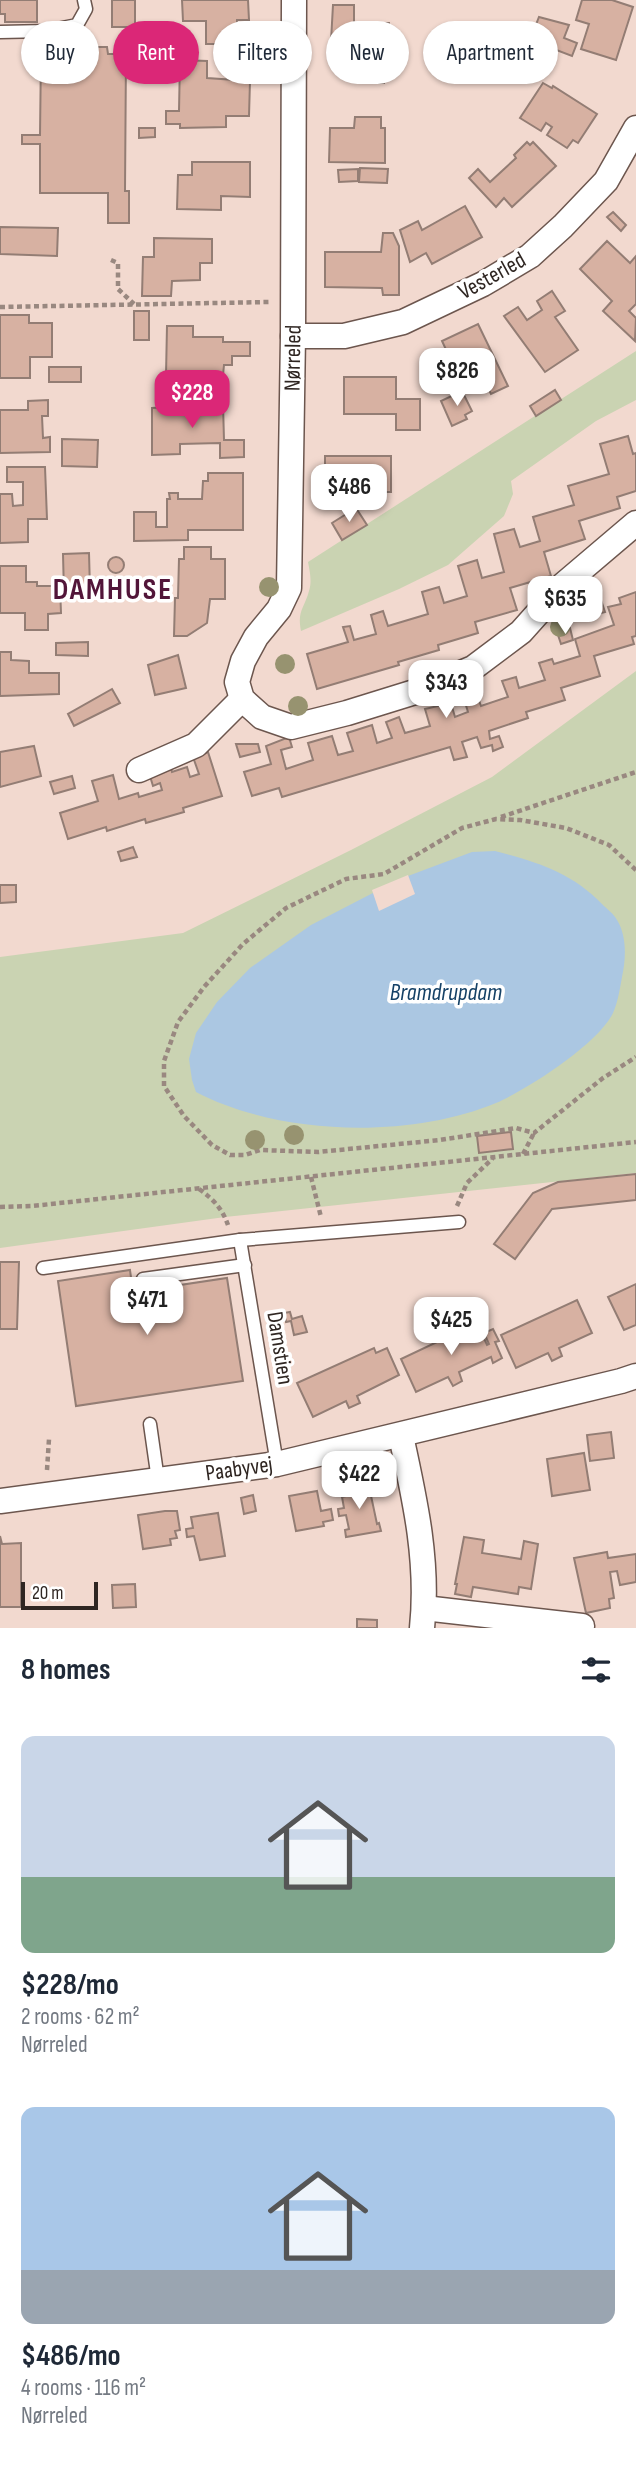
<!DOCTYPE html>
<meta charset="utf-8">
<style>
:root{--surface:#fff;--page:#f6f6f7;--text:#1f2937;--muted:#747a83;--accent:#db2777}
body{margin:0;font-family:"Sofia Sans Condensed",sans-serif;background:var(--page);color:var(--text);height:100vh;display:flex;flex-direction:column;font-size:26px;white-space:nowrap}
*{box-sizing:border-box;margin:0}
p{font-size:23px;color:var(--muted)}
.icon{flex:none;width:38px;height:38px;fill:none;stroke:currentColor;stroke-width:2;stroke-linecap:round;stroke-linejoin:round}
.map{position:relative;height:1628px;overflow:hidden}
.drawer{display:flex;flex-direction:column;background:var(--surface);flex:1}
.drawer>*{flex:none}
.top-card{position:absolute;left:21px;top:21px;width:595px;height:63px;display:flex;gap:14px}
.scale{position:absolute;left:21px;bottom:18px;width:77px;box-sizing:border-box;padding-left:7px;border:4px solid #2f2622;border-top:0;font-size:19px;line-height:24px;white-space:nowrap;color:#2f2622;-webkit-text-stroke:5px #fff;paint-order:stroke}
.price{position:absolute;translate:-50% -60px;padding:0 16px;border-radius:14px;background:#fff;color:#222;font-size:23px;line-height:46px;filter:drop-shadow(0 2px 4px #0008)}
.price::after{content:'';position:absolute;left:50%;top:42px;width:21px;height:16px;margin-left:-10px;background:inherit;clip-path:polygon(0 0,100% 0,50% 100%)}
.price.current{background:var(--accent);color:#fff}
ul{padding:0;list-style:none}
li{display:grid;align-content:center;gap:14px;height:371px;padding:0 21px}
li span{display:grid;place-items:center;height:217px;border-radius:14px;color:#555}
li>.icon{margin-inline-start:auto}
span .icon{width:126px;height:126px;fill:#fffc;stroke-width:1}
li b{font-size:30px}
h2{display:flex;justify-content:space-between;align-items:center;height:84px;padding:0 21px;font-size:30px}
.pill{padding:0 24px;border-radius:32px;background:var(--surface);box-shadow:0 2px 5px #0004;font-size:24px;line-height:63px}
.pill.current{background:var(--accent);color:#fff}
.map>svg:first-child{display:block}
.green{fill:#cad3b2}
.water{fill:#abc7e2}
.pier{fill:#f2d9cf}
.building{fill:#d7b1a2;stroke:#937d74;stroke-width:2}
.lines{fill:none;stroke-linecap:round;stroke-linejoin:round}
.service-casing{stroke:#6c564e;stroke-width:15}
.minor-casing{stroke:#6c564e;stroke-width:27}
.path{stroke:#998880;stroke-width:4.5;stroke-dasharray:5 3.5;stroke-linecap:butt}
.service{stroke:#fff;stroke-width:12}
.minor{stroke:#fff;stroke-width:24}
.tree{fill:#979370}
.labels{text-anchor:middle;dominant-baseline:central;stroke-width:7;stroke-linejoin:round;paint-order:stroke}
.street-label{font-size:23px;fill:#2f2622;stroke:#fff}
.water-label{font-size:24px;font-style:italic;fill:#154166;stroke:#fff}
.district-label{font-size:30px;font-weight:bold;letter-spacing:2px;fill:#521539;stroke:#fff}
</style>
<div class="map">
<svg width="636" height="1628" viewBox="0 0 636 1628">
<rect width="100%" height="100%" fill="#f2d9cf"/>
<g class="green">
<path d="M 636,351 L 636,400 L 596,421 L 511,481 L 513,494 L 504,516 L 448,565 L 399,589 L 301,631 C 297,611 304,609 309,591 C 312,582 310,572 308,562 Z"/>
<polygon points="636,671 636,1173 225,1217 0,1248 0,957 183,933 351,850 492,777"/>
</g>
<path class="water" d="M 495,851 C 537,862 571,872 602,904 C 607,909 614,914 617,920 C 627,936 626,959 622,977 C 620,988 618,1002 613,1013 C 598,1044 528,1089 496,1103 C 409,1139 280,1136 196,1092 L 192,1080 L 189,1059 L 196,1033 L 217,1002 L 250,968 L 311,925 L 400,879 L 472,852 Z"/>
<polygon class="pier" points="408,875 415,894 379,911 372,890"/>
<g class="building">
<polygon points="0,0 37,0 37,22 5,22 5,14 0,14"/>
<rect x="112" y="0" width="23" height="27"/>
<polygon points="182,0 248,0 249,20 237,20 237,25 249,24 249,44 206,44 206,21 183,21"/>
<polygon points="582,0 612,0 633,7 616,60 581,49 589,24 576,20"/>
<polygon points="333,5 354,5 354,23 389,23 389,74 384,74 384,83 361,82 361,74 340,74 340,59 330,59"/>
<polygon points="539,17 569,25 564,38 577,43 572,56 530,40"/>
<polygon points="97,47 107,47 108,54 126,54 125,191 129,191 129,223 108,223 108,193 40,193 40,144 22,144 22,135 40,135 41,53 96,54"/>
<polygon points="180,60 207,61 207,78 250,81 249,116 226,116 226,127 180,128 180,124 166,124 166,111 179,111"/>
<polygon points="543,83 552,88 553,86 597,114 578,143 573,140 567,148 547,135 552,127 546,123 541,131 520,118"/>
<polygon points="355,117 381,117 381,128 385,128 385,163 329,162 330,128 354,128"/>
<polygon points="139,128 155,128 155,137 139,138"/>
<polygon points="527,142 530,145 533,142 556,166 512,207 504,198 496,207 469,178 478,169 490,182 516,158 514,155"/>
<polygon points="192,162 250,162 250,197 221,196 221,210 177,209 178,175 192,175"/>
<polygon points="360,168 388,169 387,183 359,182"/>
<polygon points="358,169 358,181 339,182 338,170"/>
<polygon points="465,206 482,237 432,264 426,253 410,262 400,230 418,221 422,230"/>
<polygon points="613,212 626,225 621,231 607,217"/>
<polygon points="0,227 58,228 57,256 0,254"/>
<polygon points="383,233 393,233 399,246 399,295 383,295 382,288 325,287 325,252 381,252"/>
<polygon points="154,238 212,239 212,263 200,263 200,280 172,281 171,296 142,296 143,257 154,257"/>
<polygon points="607,241 630,263 636,256 636,304 629,311 636,318 635,341 603,311 612,301 580,269"/>
<polygon points="552,291 565,311 555,317 578,350 545,372 504,316 518,307 527,320 542,310 537,301"/>
<rect x="134" y="311" width="15" height="29"/>
<polygon points="0,315 29,315 29,323 52,323 52,357 30,357 30,378 0,378"/>
<polygon points="478,324 508,386 491,394 483,378 451,394 436,362 449,356 442,341"/>
<polygon points="167,326 193,326 193,337 223,337 223,342 250,342 250,356 232,356 232,365 224,365 223,375 166,375"/>
<rect x="49" y="367" width="32" height="15"/>
<polygon points="344,377 396,377 396,399 420,399 420,430 396,430 396,414 344,414"/>
<polygon points="555,390 561,400 536,416 530,406"/>
<polygon points="462,391 472,411 465,415 467,419 452,426 441,401"/>
<polygon points="48,400 48,416 42,416 43,438 50,437 50,452 0,453 0,410 28,410 28,401"/>
<polygon points="223,404 224,440 244,440 244,457 220,458 220,443 180,444 180,454 152,455 152,408"/>
<polygon points="628,436 633,454 636,453 636,491 617,497 620,508 579,521 585,539 544,552 551,576 510,588 517,610 475,622 478,633 438,645 439,650 398,662 399,665 317,689 307,654 348,642 343,627 350,626 354,640 376,634 371,615 383,611 388,626 428,614 422,592 439,587 444,603 467,596 458,566 477,560 482,578 504,572 494,534 514,529 520,547 540,541 533,517 574,505 568,486 609,474 600,444"/>
<polygon points="62,439 98,440 97,467 62,466"/>
<rect x="325" y="456" width="66" height="36"/>
<polygon points="7,467 45,467 47,519 28,519 28,542 0,543 0,494 12,494 13,506 23,505 23,482 7,482"/>
<polygon points="208,473 243,473 243,530 188,530 188,540 134,541 134,512 156,512 156,527 167,527 167,499 170,499 169,493 178,493 178,499 202,499 203,481 208,481"/>
<polygon points="356,508 367,525 342,540 332,523"/>
<polygon points="184,547 211,547 211,559 225,559 225,599 210,599 207,623 187,636 174,636 175,598 178,598 179,559 184,559"/>
<polygon points="89,553 90,590 75,590 75,593 64,594 63,554"/>
<circle cx="116" cy="565" r="8"/>
<polygon points="0,566 26,566 26,582 37,582 37,586 60,586 61,613 48,614 48,630 25,630 25,613 0,613"/>
<polygon points="636,592 636,636 632,637 634,644 594,656 600,676 561,688 565,700 526,712 528,718 489,731 490,739 499,736 503,747 493,751 492,745 481,748 477,737 462,742 467,757 454,760 450,747 282,797 279,788 252,796 244,772 271,764 266,746 289,737 292,747 281,750 286,769 313,760 308,743 332,736 338,755 353,751 347,733 372,725 377,743 392,738 386,722 399,717 405,733 430,726 425,709 438,706 438,704 450,700 455,717 468,712 463,696 476,692 481,706 508,697 502,681 516,677 519,688 545,680 539,663 552,659 554,664 580,656 575,639 614,625 608,607 621,604 619,598"/>
<polygon points="601,600 605,612 593,615 589,603"/>
<polygon points="570,628 573,640 561,644 557,632"/>
<polygon points="88,642 88,656 56,655 56,643"/>
<polygon points="0,652 11,652 11,660 29,661 29,673 59,673 59,694 0,696"/>
<polygon points="178,655 186,688 155,695 148,665"/>
<polygon points="112,689 120,703 74,726 68,714"/>
<polygon points="236,744 258,744 260,752 240,757"/>
<polygon points="34,746 41,776 0,787 0,752"/>
<polygon points="208,752 222,796 183,808 184,812 146,823 145,819 107,831 106,827 68,839 60,813 98,801 92,781 113,775 119,799 138,793 139,797 162,790 160,783 153,786 150,776 171,768 172,772 187,767 190,777 199,774 193,757"/>
<polygon points="72,776 75,788 54,794 50,782"/>
<polygon points="133,847 137,857 121,861 118,852"/>
<polygon points="0,885 16,885 16,902 0,903"/>
<polygon points="511,1132 513,1149 479,1153 477,1136"/>
<polygon points="636,1174 636,1200 552,1209 515,1259 494,1244 533,1193 558,1182"/>
<polygon points="0,1262 19,1262 17,1329 0,1329"/>
<polygon points="130,1270 133,1292 227,1278 243,1381 76,1406 58,1281"/>
<polygon points="636,1284 636,1325 624,1330 608,1297"/>
<polygon points="577,1300 592,1333 559,1348 562,1356 552,1361 548,1353 516,1368 501,1335"/>
<polygon points="290,1312 292,1319 302,1316 307,1332 294,1335 291,1321 286,1322 284,1313"/>
<polygon points="477,1323 487,1345 489,1344 484,1333 493,1329 499,1341 495,1342 502,1358 493,1363 491,1357 459,1372 462,1381 453,1386 448,1377 416,1392 401,1359"/>
<polygon points="374,1348 376,1353 387,1348 399,1375 357,1396 360,1403 349,1408 346,1401 313,1417 297,1383"/>
<polygon points="611,1432 614,1458 590,1461 587,1435"/>
<polygon points="584,1453 590,1490 552,1496 547,1459"/>
<polygon points="359,1480 362,1493 370,1491 377,1524 379,1523 381,1531 346,1537 345,1530 349,1529 346,1515 339,1516 338,1509 344,1508 342,1497 346,1496 343,1483"/>
<polygon points="317,1491 321,1511 331,1509 333,1520 323,1522 324,1526 296,1531 289,1496"/>
<polygon points="253,1495 256,1511 244,1514 241,1498"/>
<polygon points="165,1511 177,1511 180,1530 175,1531 177,1538 170,1539 171,1545 143,1549 138,1515"/>
<polygon points="218,1513 225,1556 200,1560 194,1536 187,1537 186,1529 193,1528 191,1517"/>
<polygon points="0,1536 2,1544 21,1543 21,1607 0,1607"/>
<polygon points="464,1537 484,1540 482,1553 521,1559 524,1541 538,1544 531,1589 519,1587 518,1594 473,1587 471,1597 455,1594 457,1584 455,1584"/>
<polygon points="607,1552 608,1558 636,1554 636,1582 620,1585 617,1571 610,1572 614,1598 609,1599 610,1608 586,1613 574,1558"/>
<polygon points="135,1584 136,1607 113,1608 112,1585"/>
<polygon points="357,1619 377,1620 377,1628 357,1628"/>
</g>
<g class="lines">
<defs>
<g id="service">
<polyline points="0,32 47,31 77,25 86,9 84,0"/>
<polyline points="240,1240 277,1464"/>
<polyline points="43,1268 240,1240 459,1222"/>
<polyline points="143,1279 245,1265"/>
<polyline points="150,1424 158,1480"/>
</g>
<g id="minor">
<polyline points="294,0 293,336 289,588 279,609 256,637 243,661 237,682 242,699 262,717 291,727 347,713 418,691 473,668 521,632 563,585 636,523"/>
<polyline points="293,336 344,336 403,322 483,284 530,256 563,226 606,181 636,128"/>
<polyline points="139,770 196,745 242,699"/>
<path d="M 401,1436 C 415,1500 429,1562 422,1628"/>
<polyline points="0,1501 277,1464 621,1381 636,1376"/>
<polyline points="424,1608 582,1626"/>
</g>
</defs>
<use href="#service" class="service-casing"/>
<use href="#minor" class="minor-casing"/>
<g class="path">
<polyline points="111,260 118,263 118,289 134,304"/>
<polyline points="0,307 269,302"/>
<polyline points="501,817 636,772"/>
<polyline points="636,870 609,845 566,828 520,820 496,819 462,828 384,874 346,879 286,908 243,944 204,987 178,1022 164,1061 164,1086 184,1116 212,1145 230,1155 245,1155 260,1150 318,1152 440,1140 516,1128 534,1133 603,1078 636,1057"/>
<polyline points="523,1154 534,1133"/>
<polyline points="311,1177 321,1217"/>
<path d="M 199,1189 C 213,1199 222,1208 228,1225"/>
<polyline points="457,1206 467,1183 493,1158"/>
<polyline points="0,1207 32,1206 636,1142"/>
<polyline points="47,1470 49,1439"/>
</g>
<use href="#service" class="service"/>
<use href="#minor" class="minor"/>
</g>
<g class="tree">
<circle cx="269" cy="587" r="10"/>
<circle cx="560" cy="627" r="10"/>
<circle cx="285" cy="664" r="10"/>
<circle cx="298" cy="706" r="10"/>
<circle cx="294" cy="1135" r="10"/>
<circle cx="255" cy="1140" r="10"/>
</g>
<g class="labels">
<g class="street-label">
<text transform="translate(492 276) rotate(-29)">Vesterled</text>
<text transform="translate(293 358) rotate(-89)">Nørreled</text>
<text transform="translate(280 1348) rotate(81)">Damstien</text>
<text transform="translate(239 1469) rotate(-8)">Paabyvej</text>
</g>
<g class="water-label">
<text x="446" y="992">Bramdrupdam</text>
</g>
<g class="district-label">
<text x="113" y="590">DAMHUSE</text>
</g>
</g>
</svg>
<div class="scale">20 m</div>
<b class="price" style="left:457px;top:408px">$826</b>
<b class="price current" style="left:192px;top:430px">$228</b>
<b class="price" style="left:349px;top:524px">$486</b>
<b class="price" style="left:565px;top:636px">$635</b>
<b class="price" style="left:446px;top:720px">$343</b>
<b class="price" style="left:147px;top:1337px">$471</b>
<b class="price" style="left:451px;top:1357px">$425</b>
<b class="price" style="left:359px;top:1511px">$422</b>
<div class="top-card">
<a class="pill">Buy</a>
<a class="pill current">Rent</a>
<a class="pill">Filters</a>
<a class="pill">New</a>
<a class="pill">Apartment</a>
</div>
</div>
<section class="drawer">
<h2>8 homes<svg class="icon" aria-label="filters" viewBox="0 0 24 24"><path d="M4 7h16M4 17h16"/><circle cx="9" cy="7" r="2"/><circle cx="15" cy="17" r="2"/></svg></h2>
<ul>
<li><span style="background:linear-gradient(#c9d6e8 65%,#7fa58c 0)"><svg class="icon" aria-label="home" viewBox="0 0 24 24"><path d="M3 11l9-7 9 7M6 9v11h12V9"/></svg></span><div><b>$228/mo</b><p>2 rooms · 62 m²</p><p>Nørreled</p></div></li>
<li><span style="background:linear-gradient(#a9c7e8 75%,#9aa5b1 0)"><svg class="icon" aria-label="home" viewBox="0 0 24 24"><path d="M3 11l9-7 9 7M6 9v11h12V9"/></svg></span><div><b>$486/mo</b><p>4 rooms · 116 m²</p><p>Nørreled</p></div></li>
</ul>
</section>
